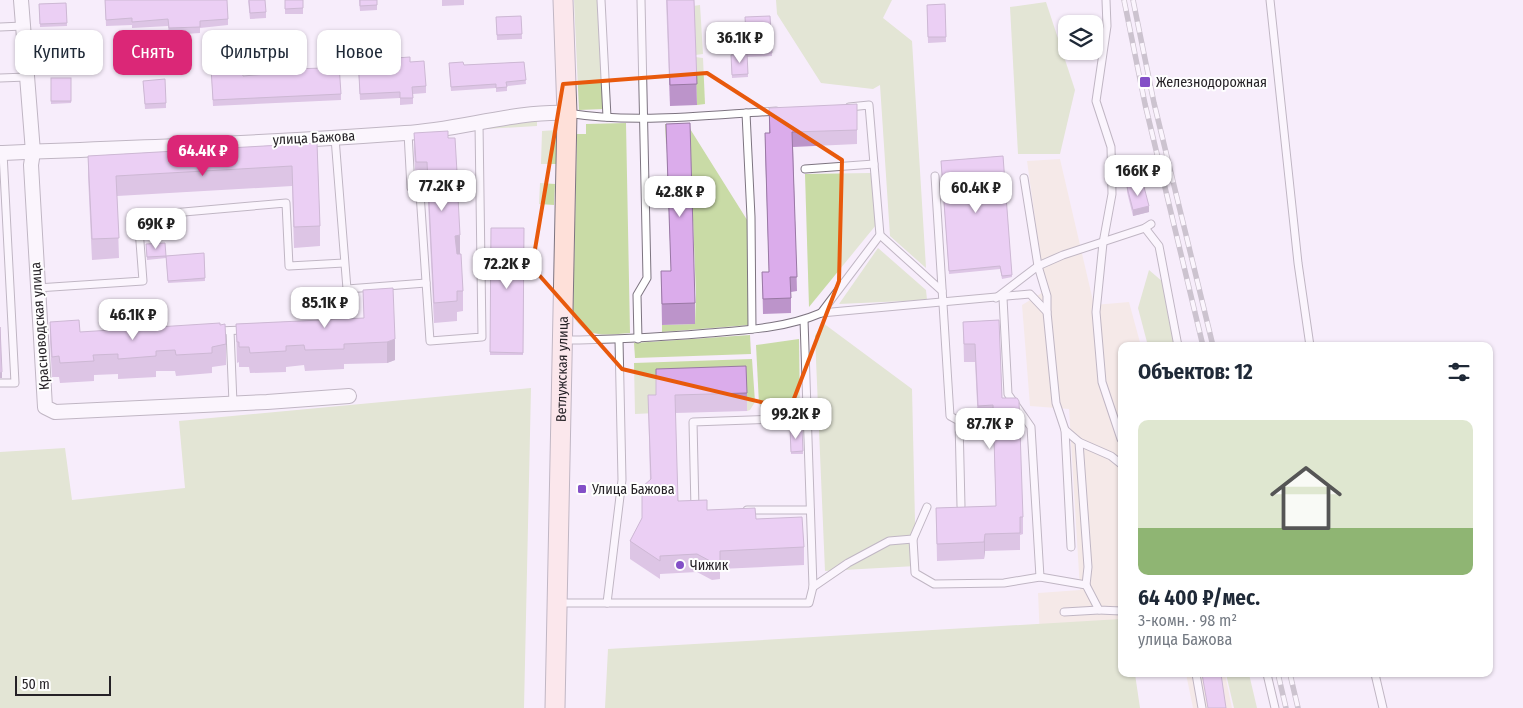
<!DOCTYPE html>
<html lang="ru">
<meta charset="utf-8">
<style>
:root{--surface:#fff;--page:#f6f6f7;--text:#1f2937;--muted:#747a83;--line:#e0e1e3;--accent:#db2777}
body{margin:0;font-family:"Fira Sans Condensed",sans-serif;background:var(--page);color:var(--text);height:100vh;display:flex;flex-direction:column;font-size:19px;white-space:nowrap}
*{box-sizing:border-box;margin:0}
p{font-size:16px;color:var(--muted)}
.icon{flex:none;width:28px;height:28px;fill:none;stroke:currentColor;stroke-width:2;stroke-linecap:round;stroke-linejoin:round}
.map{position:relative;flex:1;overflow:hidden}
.drawer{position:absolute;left:1118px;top:342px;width:375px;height:335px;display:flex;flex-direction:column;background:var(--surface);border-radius:10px;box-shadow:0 1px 4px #0004}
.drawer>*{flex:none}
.hud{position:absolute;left:15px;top:30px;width:475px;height:45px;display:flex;gap:10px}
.controls{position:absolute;left:1058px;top:15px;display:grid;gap:10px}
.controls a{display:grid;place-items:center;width:45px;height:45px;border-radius:10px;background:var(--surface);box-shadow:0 1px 4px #0004;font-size:25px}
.scale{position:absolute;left:15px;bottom:12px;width:96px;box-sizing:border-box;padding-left:5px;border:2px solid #252126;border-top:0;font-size:14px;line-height:18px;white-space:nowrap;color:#252126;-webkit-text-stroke:4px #fefefe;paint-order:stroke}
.price{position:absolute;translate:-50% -42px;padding:0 11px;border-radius:10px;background:#fff;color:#222;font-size:16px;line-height:32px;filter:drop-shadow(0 1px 2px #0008)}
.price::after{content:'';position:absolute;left:50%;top:30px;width:15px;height:11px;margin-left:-8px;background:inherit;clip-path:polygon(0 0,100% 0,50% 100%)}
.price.active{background:var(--accent);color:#fff}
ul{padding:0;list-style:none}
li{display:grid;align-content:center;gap:10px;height:265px;padding:0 20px}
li+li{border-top:1px solid var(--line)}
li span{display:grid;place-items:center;height:155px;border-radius:10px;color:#555}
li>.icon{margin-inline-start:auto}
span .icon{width:90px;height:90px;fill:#fffc;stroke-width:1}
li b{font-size:21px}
h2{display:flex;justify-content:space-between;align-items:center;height:60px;padding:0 20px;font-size:21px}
.pill{padding:0 18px;border-radius:10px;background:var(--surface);box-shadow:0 1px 4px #0004;font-size:18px;line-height:45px}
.pill.active{background:var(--accent);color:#fff}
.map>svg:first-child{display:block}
.industrial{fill:#f1e5d1}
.green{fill:#c9dba6}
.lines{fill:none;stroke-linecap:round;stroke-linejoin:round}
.lane-casing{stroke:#7d7480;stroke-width:9}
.street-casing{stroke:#7d7480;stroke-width:16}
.secondary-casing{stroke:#7d7480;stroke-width:21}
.lane{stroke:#fff;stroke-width:7}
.street{stroke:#fff;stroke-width:14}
.secondary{stroke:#fee0d9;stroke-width:19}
.rail-casing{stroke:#979099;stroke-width:5.5}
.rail{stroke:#fefefe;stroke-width:4;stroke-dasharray:11;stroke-linecap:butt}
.wall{fill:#bc94ca}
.shaded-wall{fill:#9978a4}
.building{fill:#dbaceb;stroke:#9978a4}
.marked{fill:none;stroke:#e8590c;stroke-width:4;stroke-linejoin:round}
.poi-dot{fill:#834fc7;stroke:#fefefe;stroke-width:2}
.labels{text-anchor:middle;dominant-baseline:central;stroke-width:4;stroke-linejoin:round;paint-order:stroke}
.poi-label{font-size:14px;fill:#252126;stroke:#fefefe;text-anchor:start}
.street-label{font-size:14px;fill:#252126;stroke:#fefefe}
</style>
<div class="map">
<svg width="1523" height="708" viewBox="0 0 1523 708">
<rect width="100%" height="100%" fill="#f7edfb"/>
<g class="industrial">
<polygon points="1060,159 1094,305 1129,302 1141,346 1121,346 1121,616 1117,634 1040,639 1038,593 1080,590 1069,409 1030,406 1022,305 1045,291 1027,161"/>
<polygon points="1186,674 1225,674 1232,708 1193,708"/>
</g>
<g class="green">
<polygon points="574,0 599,0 604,109 579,110"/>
<polygon points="776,0 892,0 883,18 912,41 926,268 890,236 880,85 873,89 821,83 777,14"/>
<polygon points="1046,2 1075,90 1060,154 1018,154 1010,7"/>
<polygon points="700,5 703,54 695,55 693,6"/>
<polygon points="695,57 703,58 705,104 697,105"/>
<polygon points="537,116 537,126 486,129 489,126"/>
<path d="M 626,123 L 630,333 C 607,335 585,339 573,316 L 577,134 L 586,134 L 586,124 Z"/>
<polygon points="665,124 687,124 749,223 750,325 662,332 662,325 695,324 696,294 690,144 666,144"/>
<polygon points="557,130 557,164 541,164 542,131"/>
<polygon points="871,173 876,225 809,307 805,174"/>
<polygon points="540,183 555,184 554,205 539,204"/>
<polygon points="878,248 926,290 927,300 839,304"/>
<polygon points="1149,270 1170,288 1182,346 1148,346 1138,308"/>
<polygon points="823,323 912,389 916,566 825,571 815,336"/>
<polygon points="750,335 751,354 635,358 634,343"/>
<polygon points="799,339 800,411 794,414 765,413 759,404 756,345"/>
<polygon points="752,359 755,402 750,410 747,411 746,385 656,387 656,413 635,414 634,363"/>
<polygon points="531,388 524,708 0,708 0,452 65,448 72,500 185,488 179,421"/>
<polygon points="1121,619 1121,674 1135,674 1140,708 605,708 608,649"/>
<polygon points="1226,674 1249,674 1257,708 1234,708"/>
</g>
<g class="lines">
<defs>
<g id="lane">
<polyline points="601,0 607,117"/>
<polyline points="1106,0 1107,26 1096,101 1111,147 1112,194 1103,243 1096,312 1102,382 1121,439"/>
<polyline points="1270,0 1298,263 1310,346"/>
<polyline points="0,27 23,26"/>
<polyline points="0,78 27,77"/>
<path d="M 567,113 C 635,124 707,115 776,111"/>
<polyline points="746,113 751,217 752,329"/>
<polyline points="408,133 411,188 420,193 430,341 482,337 479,124"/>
<polyline points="335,138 347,289 347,324 344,324"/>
<polyline points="805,169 874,164"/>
<polyline points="935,176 950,416 959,421 961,506"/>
<polyline points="1024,178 1038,266 1047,296 1047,312"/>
<polyline points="1145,228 1159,246 1178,346"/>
<polyline points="880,235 942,291"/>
<polyline points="37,288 143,281 138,216 286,203 289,266 344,263"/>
<polyline points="347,289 426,283"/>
<polyline points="996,298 1038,266 1063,255 1145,228 1151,224"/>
<polyline points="1003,298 1008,394 1031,427 1040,577"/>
<polyline points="821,313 880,235 869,105 849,107"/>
<polyline points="217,331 244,330"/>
<polyline points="230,331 233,403"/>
<polyline points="638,339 637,295 647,278 641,0"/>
<path d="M 564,340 C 613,340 661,337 709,333 C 746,330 786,328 821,313 L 1030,294 L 1047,312 L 1056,403 L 1065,430 L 1071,547"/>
<polyline points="0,383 15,383 3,153"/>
<polyline points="1065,430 1079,442 1088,567 1086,585"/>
<polyline points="1079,442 1111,456 1121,464"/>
<polyline points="695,509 693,422 806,418"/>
<polyline points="747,510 810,510"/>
<polyline points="913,539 915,573 934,584 1004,583 1040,577 1086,585 1099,610 1121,611"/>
<polyline points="813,587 848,563 889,541 913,539 927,507"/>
<polyline points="558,603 809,603 813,587 804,320"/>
<polyline points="607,603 622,480 619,340"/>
<polyline points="1064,612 1099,610"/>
<polyline points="1196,674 1202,708"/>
<polyline points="1267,674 1275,708"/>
<polyline points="1375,674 1383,708"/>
</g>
<g id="street">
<polyline points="21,0 33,152 31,165 45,407 55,412 267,402 349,396"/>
<path d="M 0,153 C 135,148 271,143 405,133 C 460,130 512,111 567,113"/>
</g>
<g id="secondary">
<path id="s1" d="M 555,708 L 567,113 L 563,0"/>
</g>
</defs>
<use href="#lane" class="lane-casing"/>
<use href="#street" class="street-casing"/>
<use href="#secondary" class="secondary-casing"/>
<use href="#lane" class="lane"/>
<use href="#street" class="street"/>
<use href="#secondary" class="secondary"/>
<defs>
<g id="rail">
<polyline points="1124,0 1145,104 1203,346"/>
<polyline points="1133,0 1154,103 1213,346"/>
<polyline points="1278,674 1286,708"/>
<polyline points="1290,674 1298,708"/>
</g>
</defs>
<use href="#rail" class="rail-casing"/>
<use href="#rail" class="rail"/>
</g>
<g class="wall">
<polygon points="105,0 228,19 228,25 200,28 200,33 169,35 168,26 132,28 132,25 106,26"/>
<polygon points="248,0 266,12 266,18 250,19"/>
<rect x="285" y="0" width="18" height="14"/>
<polygon points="359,0 377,0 377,10 360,11"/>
<polygon points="442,0 464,0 464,5 442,6"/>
<polygon points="666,0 694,0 697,105 670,106"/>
<polygon points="66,3 67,26 40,27 39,4"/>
<polygon points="945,4 946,42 928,43 927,5"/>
<polygon points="521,16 522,39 497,40 496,17"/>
<polygon points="770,16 772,56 747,57 748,77 732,78 731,55 747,54"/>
<polygon points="382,59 410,62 426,86 426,93 413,94 413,104 400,105 400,98 360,100 358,63"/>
<polygon points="524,62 526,84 507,86 507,91 496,92 496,88 451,91 449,67 464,65"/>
<polygon points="211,68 243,76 341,94 341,100 213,106"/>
<polygon points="51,78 71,78 71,103 51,104"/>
<polygon points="143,81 166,103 166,108 145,109"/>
<polygon points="769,108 857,130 857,144 793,147 797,291 791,292 791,313 763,314 762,272 769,272 765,148 765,133 769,133"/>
<polygon points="666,124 695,303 695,324 662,325 661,271 671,271"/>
<polygon points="414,133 448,138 457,172 457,193 453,193 460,254 463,291 463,311 457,312 457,321 434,323 427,182 416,183 414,153"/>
<polygon points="317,143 320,226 320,246 294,248 292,186 117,196 119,258 92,260 88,176 88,156"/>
<polygon points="1003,156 1012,277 1002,279 1000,269 949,274 941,161"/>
<polygon points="1127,187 1149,212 1133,216 1127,192"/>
<polygon points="491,228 524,228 523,355 490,355"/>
<polygon points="146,244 166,256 204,253 205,281 168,283 166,258 147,260"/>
<polygon points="363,290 395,360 387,363 344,364 344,369 305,371 304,365 286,367 286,372 250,373 249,367 239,367 239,362 237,363 236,324 364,318"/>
<polygon points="999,320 1002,398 1023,517 1023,534 1020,535 1020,550 985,551 984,559 937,561 936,508 996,506 993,423 978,423 975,362 964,362 963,322"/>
<polygon points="50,322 80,332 220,325 226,344 226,365 212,367 212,373 176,376 175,371 156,371 156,377 118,379 118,374 94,375 94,381 60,383 59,377 52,377 50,342"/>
<polygon points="656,369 747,393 747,411 675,413 678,501 707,510 756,519 804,547 804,565 720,569 720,579 712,580 697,572 660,574 660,579 630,559 630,541 642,518 650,480 648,395 656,395"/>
<polygon points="790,429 802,429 803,454 791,454"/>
</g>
<g class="shaded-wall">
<polygon points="1149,206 1149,212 1133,216 1133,210"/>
<polygon points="460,235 460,255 455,256 455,236"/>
<polygon points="395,339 395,360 387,363 387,342"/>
<polygon points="2,372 2,378 0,378 0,373"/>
<polygon points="985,534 985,551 984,559 984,542"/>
</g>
<g class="building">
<polygon points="105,0 227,0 228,19 200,21 200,27 169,28 168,19 132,22 132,18 106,20"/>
<polygon points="249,0 265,0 266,12 250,13"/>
<polygon points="285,0 303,0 303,8 285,9"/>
<polygon points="360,0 377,0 377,5 360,6"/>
<polygon points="667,0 694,0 697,84 670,85"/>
<polygon points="66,3 67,23 40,24 39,4"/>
<polygon points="945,4 946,37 928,37 927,5"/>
<polygon points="521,16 522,34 497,35 496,17"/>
<polygon points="770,16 772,53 747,54 745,17"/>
<polygon points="747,54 748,74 732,75 731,55"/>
<polygon points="382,55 382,59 410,57 410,62 424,61 426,86 412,87 413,98 400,98 400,92 360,94 358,57"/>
<polygon points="463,62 464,65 524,62 526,80 506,82 507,87 496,88 496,84 451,87 449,63"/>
<polygon points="339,64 341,94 213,100 211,68 242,66 243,76 291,72 291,69 324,68 324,65"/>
<rect x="51" y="78" width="20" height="23"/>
<polygon points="165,79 166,103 145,104 143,81"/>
<polygon points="857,104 857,130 792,132 797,277 790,277 791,298 763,299 762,272 769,272 765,133 770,133 769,108"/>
<polygon points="690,123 695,303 662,304 661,271 671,271 666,124"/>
<polygon points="448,131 448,138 455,138 457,172 451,173 453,197 458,197 460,235 455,236 457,254 461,254 463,291 457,291 457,301 434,303 427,162 416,162 414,133"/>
<polygon points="317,143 320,226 294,227 292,166 116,176 119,238 92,239 88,156"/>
<polygon points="1003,156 1012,275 1002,276 1000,266 949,271 941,161"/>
<polygon points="1143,183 1149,206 1133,210 1127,187"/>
<polygon points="491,228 524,228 523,353 490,352"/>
<polygon points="165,243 166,256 147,257 146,244"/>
<polygon points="204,253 205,278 168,281 166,256"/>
<polygon points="393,288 395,339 387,342 344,344 344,349 305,350 304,345 286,346 286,351 250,353 249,347 239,347 239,342 237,342 236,324 364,318 363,290"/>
<polygon points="79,320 80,332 220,323 220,325 225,324 226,344 212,347 212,353 176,355 175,350 156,351 156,356 118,359 118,354 93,355 94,361 60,363 59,356 52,357 50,322"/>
<polygon points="999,320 1002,398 1017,398 1019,401 1023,517 1020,517 1020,533 985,534 984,542 937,544 936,508 996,506 993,405 978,406 975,344 964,344 963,322"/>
<polygon points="0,327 2,372 0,373"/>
<polygon points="746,366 747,393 675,395 678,501 707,500 707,510 755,508 756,519 802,517 804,547 720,551 720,561 712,562 697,554 660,556 660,561 630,541 642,518 642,487 651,479 648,395 656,395 656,369"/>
<polygon points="790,429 802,429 803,451 791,452"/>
<polygon points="1202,674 1221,674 1226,708 1208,708"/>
</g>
<path d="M0 0H1523V708H0ZM 707,73 L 842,160 L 839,281 L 790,409 L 622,369 L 532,267 L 563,84 Z" fill="#f7edfb" fill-opacity=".55" fill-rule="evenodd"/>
<path class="marked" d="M 707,73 L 842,160 L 839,281 L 790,409 L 622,369 L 532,267 L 563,84 Z"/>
<g class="poi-dot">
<rect x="1139" y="76" width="12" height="12" rx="2.5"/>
<rect x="577" y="484" width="10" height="10" rx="2.5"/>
<circle cx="680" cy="565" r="5"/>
</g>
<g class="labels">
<g class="poi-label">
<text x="1156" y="82">Железнодорожная</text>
<text x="592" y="489">Улица Бажова</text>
<text x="690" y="565">Чижик</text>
</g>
<g class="street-label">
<text transform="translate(314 138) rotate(-3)">улица Бажова</text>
<text transform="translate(40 326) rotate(-94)">Красноводская улица</text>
<text stroke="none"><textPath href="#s1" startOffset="339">Ветлужская улица</textPath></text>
</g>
</g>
</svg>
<div class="controls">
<a><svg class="icon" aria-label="layers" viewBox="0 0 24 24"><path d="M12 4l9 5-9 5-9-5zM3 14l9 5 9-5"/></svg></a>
</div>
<div class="scale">50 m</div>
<b class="price" style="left:740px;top:64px">36.1K ₽</b>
<b class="price active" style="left:203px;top:177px">64.4K ₽</b>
<b class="price" style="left:1138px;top:197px">166K ₽</b>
<b class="price" style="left:442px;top:212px">77.2K ₽</b>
<b class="price" style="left:976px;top:214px">60.4K ₽</b>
<b class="price" style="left:680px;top:218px">42.8K ₽</b>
<b class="price" style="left:156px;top:250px">69K ₽</b>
<b class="price" style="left:507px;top:290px">72.2K ₽</b>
<b class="price" style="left:325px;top:329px">85.1K ₽</b>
<b class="price" style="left:133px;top:341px">46.1K ₽</b>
<b class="price" style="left:796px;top:440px">99.2K ₽</b>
<b class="price" style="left:990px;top:450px">87.7K ₽</b>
<div class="hud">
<a class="pill">Купить</a>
<a class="pill active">Снять</a>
<a class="pill">Фильтры</a>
<a class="pill">Новое</a>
</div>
<section class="drawer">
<h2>Объектов: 12<svg class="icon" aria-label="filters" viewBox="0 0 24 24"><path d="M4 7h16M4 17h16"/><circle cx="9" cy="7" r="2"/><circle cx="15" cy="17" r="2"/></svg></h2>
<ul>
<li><span style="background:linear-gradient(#dfe7d0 70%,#8fb573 0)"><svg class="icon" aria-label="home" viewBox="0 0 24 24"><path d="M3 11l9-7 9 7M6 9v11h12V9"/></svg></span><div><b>64 400 ₽/мес.</b><p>3-комн. · 98 m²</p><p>улица Бажова</p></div></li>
</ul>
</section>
</div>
